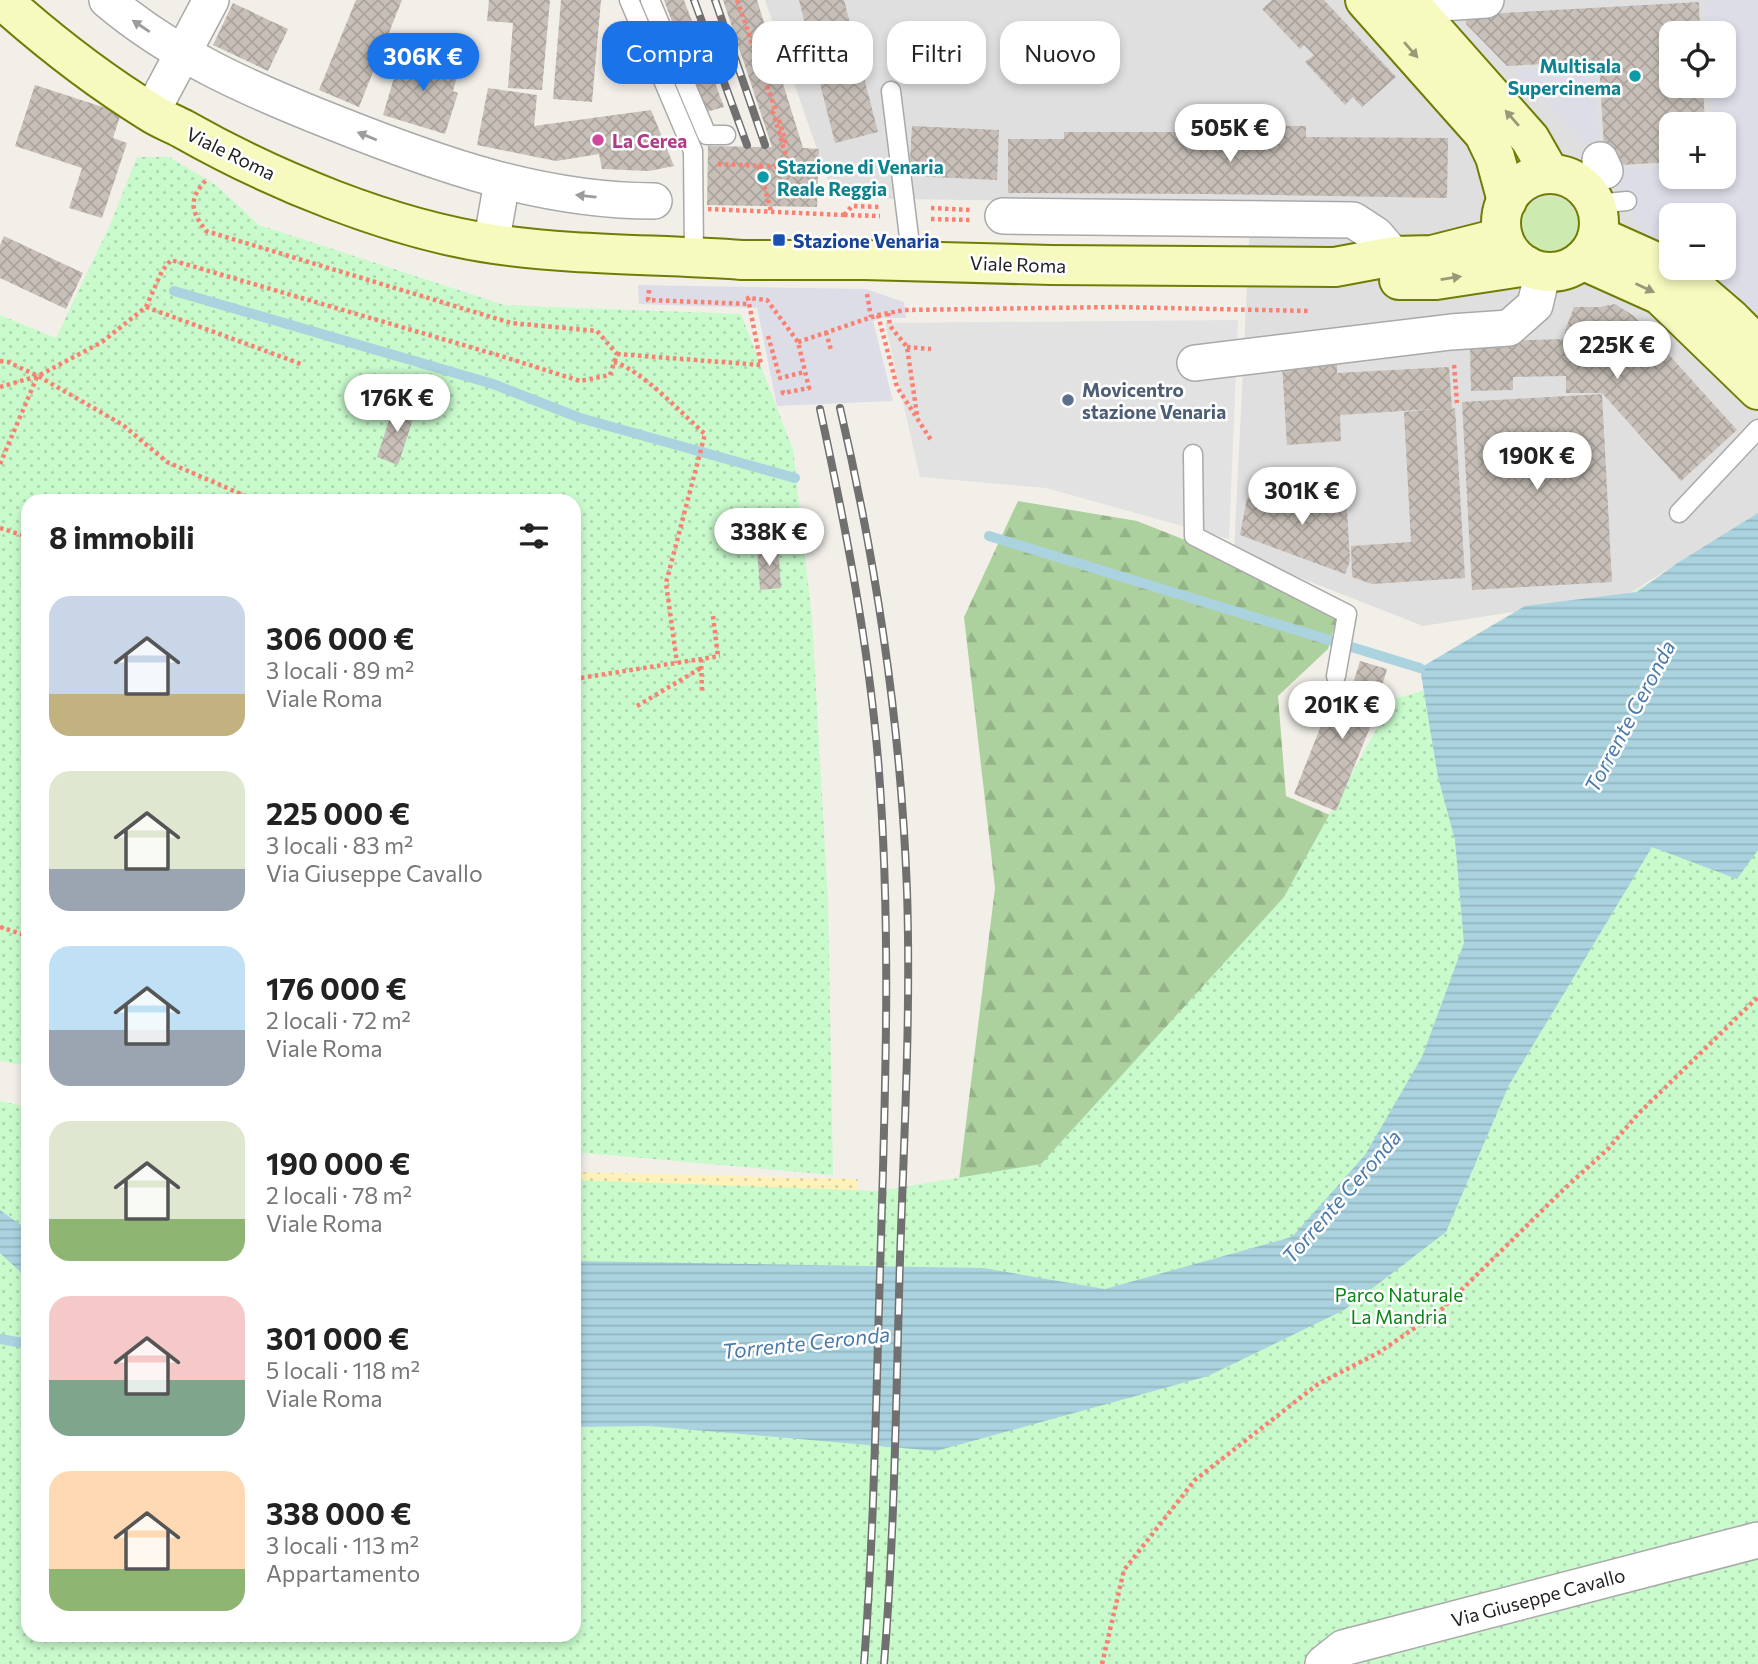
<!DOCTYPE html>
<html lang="it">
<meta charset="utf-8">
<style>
:root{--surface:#fff;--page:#f6f6f6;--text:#222;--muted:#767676;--accent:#1a73e8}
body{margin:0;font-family:Commissioner,sans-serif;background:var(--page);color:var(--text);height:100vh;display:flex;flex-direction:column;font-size:26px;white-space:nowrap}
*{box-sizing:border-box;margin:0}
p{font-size:23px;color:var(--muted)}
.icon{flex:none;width:38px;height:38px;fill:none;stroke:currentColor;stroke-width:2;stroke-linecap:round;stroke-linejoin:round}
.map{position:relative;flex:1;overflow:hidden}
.sheet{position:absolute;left:21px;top:494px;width:560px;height:1148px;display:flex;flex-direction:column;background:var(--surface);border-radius:21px;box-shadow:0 4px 10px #0003}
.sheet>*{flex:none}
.banner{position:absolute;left:602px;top:21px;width:665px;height:63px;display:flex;gap:14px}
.tools{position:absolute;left:1659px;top:21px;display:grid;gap:14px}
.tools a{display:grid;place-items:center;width:77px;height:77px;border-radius:14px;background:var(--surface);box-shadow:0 4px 10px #0003;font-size:35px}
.price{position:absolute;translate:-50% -60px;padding:0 16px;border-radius:24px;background:#fff;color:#222;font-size:23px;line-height:46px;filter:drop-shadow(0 2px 4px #0008)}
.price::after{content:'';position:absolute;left:50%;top:42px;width:21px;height:16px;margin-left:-10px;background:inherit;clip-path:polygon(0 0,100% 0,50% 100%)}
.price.active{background:var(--accent);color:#fff}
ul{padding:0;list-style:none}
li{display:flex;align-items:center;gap:21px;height:175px;padding:0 28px}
li span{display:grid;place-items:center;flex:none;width:196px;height:140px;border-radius:21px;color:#555}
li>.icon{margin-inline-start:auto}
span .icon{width:84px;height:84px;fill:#fffc;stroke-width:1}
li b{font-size:30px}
h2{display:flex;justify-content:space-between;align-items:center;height:84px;padding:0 28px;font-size:30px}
.pill{padding:0 24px;border-radius:21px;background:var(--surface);box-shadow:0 4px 10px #0003;font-size:24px;line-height:63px}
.pill.active{background:var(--accent);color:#fff}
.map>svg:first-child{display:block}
.residential{fill:#e0dfdf;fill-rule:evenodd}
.grass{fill:#cdebb0}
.forest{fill:url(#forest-firs)}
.sand{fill:url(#sand-dots)}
.park{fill:url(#park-dots)}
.parking{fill:#e2e2e2}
.plaza{fill:#dddde8}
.water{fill:url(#water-rules)}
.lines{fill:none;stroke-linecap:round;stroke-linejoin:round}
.stream{stroke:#aad3df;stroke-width:10}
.building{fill:url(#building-cross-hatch)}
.lane-casing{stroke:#a9a9a9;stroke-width:21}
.street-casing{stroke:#a9a9a9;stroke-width:38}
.secondary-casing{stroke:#707d05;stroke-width:42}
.path{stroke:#fa8072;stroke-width:4.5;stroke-dasharray:3.5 3.5;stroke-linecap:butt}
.lane{stroke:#fff;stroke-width:18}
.street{stroke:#fff;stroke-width:35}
.secondary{stroke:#f7fabf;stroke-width:38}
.rail-casing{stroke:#707070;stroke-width:8}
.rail{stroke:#fff;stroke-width:5;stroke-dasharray:16;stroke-linecap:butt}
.secondary-bridge-casing{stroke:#707d05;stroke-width:42;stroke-linecap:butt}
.path-bridge{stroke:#fa8072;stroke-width:4.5;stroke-dasharray:3.5 3.5;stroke-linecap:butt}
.secondary-bridge{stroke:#f7fabf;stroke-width:38}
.oneway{fill:#9c9c9c}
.oneway2{fill:#979978}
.culture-dot{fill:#0f9aa8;stroke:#fff;stroke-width:2.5}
.hotel-dot{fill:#d1479c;stroke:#fff;stroke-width:2.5}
.transit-dot{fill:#1a4fb4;stroke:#fff;stroke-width:2.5}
.service-dot{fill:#5c6f8a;stroke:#fff;stroke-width:2.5}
.labels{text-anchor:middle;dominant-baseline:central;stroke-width:5;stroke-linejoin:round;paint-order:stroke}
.culture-label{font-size:19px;font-weight:bold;fill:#0d838f;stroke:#fff;text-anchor:end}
.hotel-label{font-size:19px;font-weight:bold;fill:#b23c85;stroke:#fff;text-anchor:start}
.street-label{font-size:19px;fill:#222;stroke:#fff}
.transit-label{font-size:19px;font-weight:bold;fill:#164399;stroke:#fff;text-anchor:start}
.service-label{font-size:19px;font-weight:bold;fill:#4e5e75;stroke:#fff;text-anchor:start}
.park-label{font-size:19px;fill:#0c8416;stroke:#fff}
.water-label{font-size:21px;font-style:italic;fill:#4a7aab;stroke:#fff}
</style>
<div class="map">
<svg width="1758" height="1664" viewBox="0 0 1758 1664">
<defs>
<pattern id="forest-firs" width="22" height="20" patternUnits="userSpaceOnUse" patternTransform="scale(1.75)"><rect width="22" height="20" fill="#add19e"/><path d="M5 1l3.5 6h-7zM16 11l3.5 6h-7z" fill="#95b388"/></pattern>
<pattern id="sand-dots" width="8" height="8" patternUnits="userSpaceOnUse" patternTransform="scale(1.75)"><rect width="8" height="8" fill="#fff1ba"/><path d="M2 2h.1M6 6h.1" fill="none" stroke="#dacea0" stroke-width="1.8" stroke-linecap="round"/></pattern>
<pattern id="park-dots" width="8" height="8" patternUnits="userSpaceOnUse" patternTransform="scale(1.75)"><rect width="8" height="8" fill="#c8facc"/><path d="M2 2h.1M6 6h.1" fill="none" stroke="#acd6af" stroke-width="1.8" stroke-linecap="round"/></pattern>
<pattern id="water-rules" width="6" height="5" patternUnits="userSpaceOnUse" patternTransform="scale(1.75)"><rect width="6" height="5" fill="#aad3df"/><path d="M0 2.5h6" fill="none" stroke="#92b5bf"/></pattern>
<pattern id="building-cross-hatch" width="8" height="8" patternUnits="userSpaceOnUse" patternTransform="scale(1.75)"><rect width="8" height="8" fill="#c7bfb8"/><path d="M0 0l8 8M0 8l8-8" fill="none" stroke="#aba49e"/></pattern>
</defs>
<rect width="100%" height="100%" fill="#f2efe9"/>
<path class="residential" d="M 765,0 L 1758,0 L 1758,514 L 1628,594 L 1423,626 L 1234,552 L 1251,204 L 834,198 ZM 1671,33 L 1724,33 L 1724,86 L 1671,86 ZM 1671,124 L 1724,124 L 1724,177 L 1671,177 ZM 1671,215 L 1724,215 L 1724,268 L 1671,268 Z"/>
<circle class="grass" cx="1550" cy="224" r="28"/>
<polygon class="forest" points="1018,501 1137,521 1289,581 1337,618 1328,649 1278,696 1286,796 1339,819 1410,1054 957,1196 995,888 964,617"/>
<polygon class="sand" points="574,1172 858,1179 858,1241 574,1258"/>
<g class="park">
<polygon points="137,157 169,157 216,185 259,225 504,305 741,314 793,450 812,619 828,902 833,1175 574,1152 574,500 28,500 28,1066 0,1061 0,315 56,338 110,225"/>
<polygon points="1758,523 1758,1664 0,1664 0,1101 28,1107 28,1634 574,1634 574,1180 879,1191 1041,1164 1284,897 1393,699 1484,674"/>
</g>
<polygon class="parking" points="1238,320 1229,539 1046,488 920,477 885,323"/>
<g class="plaza">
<polygon points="1758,0 1758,325 1694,268 1724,268 1724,215 1671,215 1671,251 1644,234 1627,201 1605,171 1671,167 1671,177 1724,177 1724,124 1713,124 1710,86 1724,86 1724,33 1707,33 1705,1"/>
<polygon points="1595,65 1600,160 1514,69"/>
<polygon points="638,285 866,289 904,302 906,318 879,318 873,321 893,401 777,406 757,308 639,304"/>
</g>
<g class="water">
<polygon points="1758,513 1758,850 1737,879 1652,847 1509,1085 1446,1232 1344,1310 1208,1376 936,1451 649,1426 574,1427 574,1261 983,1268 1105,1289 1292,1237 1365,1155 1422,1057 1464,943 1455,840 1438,777 1420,668 1525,606 1637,592 1676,564"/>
<polygon points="0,1210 28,1230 28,1279 0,1253"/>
</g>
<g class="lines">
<g class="stream">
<polyline points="174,291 493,384 580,418 795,478"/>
<polyline points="989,536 1420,668"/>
<polyline points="0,1339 28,1344"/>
</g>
</g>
<g class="building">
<polygon points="356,0 402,0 359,107 319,90"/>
<polygon points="489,0 550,0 542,90 508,88 513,23 487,21"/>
<polygon points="561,0 601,0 592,102 553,99"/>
<polygon points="664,0 684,0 724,107 706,112"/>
<polygon points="723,0 757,0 803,148 819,149 817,207 707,205 708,146 772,147"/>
<polygon points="799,0 844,0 878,132 835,143"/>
<polygon points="1272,0 1324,0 1396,77 1362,107 1353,97 1345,105 1305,62 1314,55 1304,45 1300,49 1262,9"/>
<polygon points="1699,2 1700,33 1671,33 1671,86 1703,86 1705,124 1671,124 1671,162 1605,166 1599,61 1507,66 1466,24 1466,15"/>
<polygon points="233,3 288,29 268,71 213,45"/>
<polygon points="402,51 459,69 453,91 458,93 445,134 383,115"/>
<polygon points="35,85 121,113 113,138 127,143 102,218 69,208 82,168 15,146"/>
<polygon points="488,88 537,95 534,126 651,110 674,166 649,171 602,169 599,154 556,161 477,145"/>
<polygon points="1208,125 1306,126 1306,137 1448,138 1447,198 1208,194 1008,193 1008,139 1064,139 1064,132 1208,132"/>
<polygon points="912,126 999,130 997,180 909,176"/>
<polygon points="4,236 83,273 66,309 0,278 0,245"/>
<polygon points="1615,304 1634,316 1737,430 1681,481 1602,393 1566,393 1566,376 1513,377 1513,390 1471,391 1470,348 1499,348 1499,341 1565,339 1565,331 1574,307 1600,307"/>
<polygon points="1337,361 1337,373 1449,367 1452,409 1455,408 1465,578 1372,584 1352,577 1351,546 1411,542 1404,412 1433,409 1340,415 1341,441 1287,445 1282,364"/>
<polygon points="1602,394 1612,582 1472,590 1462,402"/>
<polygon points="395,403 416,410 398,465 377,457"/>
<polygon points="1346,492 1350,561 1345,574 1240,535 1247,498"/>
<polygon points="778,546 781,588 760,590 757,547"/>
<polygon points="1360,661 1387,669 1369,730 1336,811 1294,794 1326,713 1342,720"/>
</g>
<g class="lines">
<defs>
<g id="lane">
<polyline points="629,0 693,151 694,256"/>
<polyline points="650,0 707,135 726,135"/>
<polyline points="891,91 912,261"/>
<polyline points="1595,204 1627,201"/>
<polyline points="1193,454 1194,536 1347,614 1336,676"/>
<polyline points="1679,513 1758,429"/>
</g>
<g id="street">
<path d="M 107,0 C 174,57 254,91 335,123 C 438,164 541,201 654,201"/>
<polyline points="1411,0 1411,5 1486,0"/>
<polyline points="151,113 211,0"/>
<polyline points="1600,160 1605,171"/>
<polyline points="1003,216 1353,220 1376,235 1394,256"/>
<polyline points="491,244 502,182"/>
<polyline points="1195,363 1451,332 1509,328 1535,305 1543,271"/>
<polyline points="1323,1664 1343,1648 1758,1540"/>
</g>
<g id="secondary">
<path d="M 2,0 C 48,41 98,80 150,112 C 160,119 172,123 183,129 C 273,180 391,229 494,244 C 576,256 660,254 742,260"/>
<polyline points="1365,0 1484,134 1495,157 1507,201"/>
<polyline points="1407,0 1530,139 1550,174"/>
<circle cx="1550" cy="223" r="49"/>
<polyline points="1598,236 1674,270 1731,319 1758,346"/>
<polyline points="864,260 1051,265 1335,267 1394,256 1432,255 1503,237"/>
<polyline points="1582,260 1660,295 1758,390"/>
<polyline points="1399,280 1436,280 1527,266"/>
</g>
</defs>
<use href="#lane" class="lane-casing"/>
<use href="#street" class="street-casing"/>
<use href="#secondary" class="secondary-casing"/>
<g class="path">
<polyline points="737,0 776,111"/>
<polyline points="779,120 786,143"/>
<polyline points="718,164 789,167 773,112 776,110"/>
<polyline points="759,166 771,211"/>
<polyline points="931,208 971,210"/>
<polyline points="844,215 852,206 880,207"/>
<polyline points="844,215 880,216"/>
<polyline points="931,219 971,220"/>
<polyline points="649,290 648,300 749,304"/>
<polyline points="867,294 871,317"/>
<polyline points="146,307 301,364"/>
<polyline points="888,313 890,326 907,347 917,415"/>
<polyline points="878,315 897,387 931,440"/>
<polyline points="826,332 831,350"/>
<polyline points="768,336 780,378 805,372"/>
<polyline points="798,342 878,315 905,310 1117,307 1311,311"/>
<polyline points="907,347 931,349"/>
<polyline points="617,354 761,365 748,298 767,300 798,342 809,388 783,393 782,387"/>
<polyline points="0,361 8,362 38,376 123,425 167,462 255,500"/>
<path d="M 614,362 C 643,371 681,413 705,434 L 666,583 L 677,663"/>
<polyline points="1454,365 1457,403"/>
<path d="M 0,387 L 38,376 L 102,342 L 146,307 L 162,271 L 171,260 L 501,356 L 580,381 L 610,375 L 617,354 L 597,331 L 511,323 L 206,231 C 191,211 188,200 206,180"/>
<polyline points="0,464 37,377"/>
<polyline points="0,528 28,537"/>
<polyline points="713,616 718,657"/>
<polyline points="701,659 702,692"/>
<polyline points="574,679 720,656"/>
<polyline points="637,706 701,668"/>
<polyline points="0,927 28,936"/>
<polyline points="1102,1664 1124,1570 1195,1480 1318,1384 1378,1353 1441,1310 1563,1190 1608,1149 1638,1114 1758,997"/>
</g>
<use href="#lane" class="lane"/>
<use href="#street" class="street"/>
<use href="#secondary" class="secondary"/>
<defs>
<g id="rail">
<polyline points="694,0 747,145"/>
<polyline points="715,0 765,145"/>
<path d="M 840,408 C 877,566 901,728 907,891 C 911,1013 904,1136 900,1259 C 896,1394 895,1529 884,1664"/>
<path d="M 820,409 C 845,524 868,641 878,759 C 892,930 885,1100 880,1272 C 876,1402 874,1533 864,1664"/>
</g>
</defs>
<use href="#rail" class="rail-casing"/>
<use href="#rail" class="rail"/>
<defs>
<polyline id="secondary-bridge" points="742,260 864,260"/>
</defs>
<use href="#secondary-bridge" class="secondary-bridge-casing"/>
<polyline class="path-bridge" points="708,209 844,215"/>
<use href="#secondary-bridge" class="secondary-bridge"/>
</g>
<defs><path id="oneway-solid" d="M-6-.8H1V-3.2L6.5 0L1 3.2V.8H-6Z" transform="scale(1.75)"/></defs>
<g class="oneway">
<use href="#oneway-solid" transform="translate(141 26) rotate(-146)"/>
<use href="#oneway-solid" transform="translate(367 136) rotate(-158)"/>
<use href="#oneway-solid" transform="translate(586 196) rotate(-174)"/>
</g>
<g class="oneway2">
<use href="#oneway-solid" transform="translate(1411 50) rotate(49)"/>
<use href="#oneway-solid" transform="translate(1512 118) rotate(-131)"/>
<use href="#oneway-solid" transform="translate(1451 278) rotate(-9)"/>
<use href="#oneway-solid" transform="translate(1645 288) rotate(25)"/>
</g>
<g class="culture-dot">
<circle cx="1635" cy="76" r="7"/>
<circle cx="763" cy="177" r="7"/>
</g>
<circle class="hotel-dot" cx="598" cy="140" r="7"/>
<rect class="transit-dot" x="772" y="233" width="14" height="14" rx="3.5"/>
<circle class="service-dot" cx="1068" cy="400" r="7"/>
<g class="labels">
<g class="culture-label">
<text x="1621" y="65">Multisala<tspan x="1621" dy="22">Supercinema</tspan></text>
<text x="777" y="166" text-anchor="start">Stazione di Venaria<tspan x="777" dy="22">Reale Reggia</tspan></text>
</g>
<g class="hotel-label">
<text x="612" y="140">La Cerea</text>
</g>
<g class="street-label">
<text transform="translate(231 153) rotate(26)">Viale Roma</text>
<text transform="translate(1018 264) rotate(2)">Viale Roma</text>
<text transform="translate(1538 1597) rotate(-15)">Via Giuseppe Cavallo</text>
</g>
<g class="transit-label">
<text x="793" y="240">Stazione Venaria</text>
</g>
<g class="service-label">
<text x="1082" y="389">Movicentro<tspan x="1082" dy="22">stazione Venaria</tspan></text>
</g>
<g class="park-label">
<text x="1399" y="1294">Parco Naturale<tspan x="1399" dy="22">La Mandria</tspan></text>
</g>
<g class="water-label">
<text transform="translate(1629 716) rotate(-62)">Torrente Ceronda</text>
<text transform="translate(1341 1196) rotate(-49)">Torrente Ceronda</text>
<text transform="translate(806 1342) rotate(-6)">Torrente Ceronda</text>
</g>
</g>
</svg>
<div class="tools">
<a><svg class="icon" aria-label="locate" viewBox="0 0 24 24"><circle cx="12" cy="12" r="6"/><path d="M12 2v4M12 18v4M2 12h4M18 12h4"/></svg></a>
<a>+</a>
<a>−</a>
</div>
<b class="price active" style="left:423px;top:93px">306K €</b>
<b class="price" style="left:1230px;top:164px">505K €</b>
<b class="price" style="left:1617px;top:381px">225K €</b>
<b class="price" style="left:397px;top:434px">176K €</b>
<b class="price" style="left:1537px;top:492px">190K €</b>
<b class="price" style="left:1302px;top:527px">301K €</b>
<b class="price" style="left:769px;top:568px">338K €</b>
<b class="price" style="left:1342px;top:741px">201K €</b>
<div class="banner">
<a class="pill active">Compra</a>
<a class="pill">Affitta</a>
<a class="pill">Filtri</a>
<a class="pill">Nuovo</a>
</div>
<section class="sheet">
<h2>8 immobili<svg class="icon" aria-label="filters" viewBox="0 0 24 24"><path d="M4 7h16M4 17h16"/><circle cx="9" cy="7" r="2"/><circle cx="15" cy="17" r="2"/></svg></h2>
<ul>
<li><span style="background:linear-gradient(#c9d6e8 70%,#c2b280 0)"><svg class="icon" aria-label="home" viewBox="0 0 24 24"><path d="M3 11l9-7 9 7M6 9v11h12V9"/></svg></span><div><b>306 000 €</b><p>3 locali · 89 m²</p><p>Viale Roma</p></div></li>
<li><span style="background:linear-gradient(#dfe7d0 70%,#9aa5b1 0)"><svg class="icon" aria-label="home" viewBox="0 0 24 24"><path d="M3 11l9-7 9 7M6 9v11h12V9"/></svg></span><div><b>225 000 €</b><p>3 locali · 83 m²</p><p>Via Giuseppe Cavallo</p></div></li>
<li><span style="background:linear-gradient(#bfe0f5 60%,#9aa5b1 0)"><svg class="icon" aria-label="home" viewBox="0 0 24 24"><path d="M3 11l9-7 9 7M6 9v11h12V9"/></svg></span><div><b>176 000 €</b><p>2 locali · 72 m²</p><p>Viale Roma</p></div></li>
<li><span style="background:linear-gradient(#dfe7d0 70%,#8fb573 0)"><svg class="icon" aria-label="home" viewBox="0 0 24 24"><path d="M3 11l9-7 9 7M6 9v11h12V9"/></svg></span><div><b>190 000 €</b><p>2 locali · 78 m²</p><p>Viale Roma</p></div></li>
<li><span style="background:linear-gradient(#f6c9c9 60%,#7fa58c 0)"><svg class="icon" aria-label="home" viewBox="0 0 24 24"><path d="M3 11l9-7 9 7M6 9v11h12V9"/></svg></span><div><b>301 000 €</b><p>5 locali · 118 m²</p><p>Viale Roma</p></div></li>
<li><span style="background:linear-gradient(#ffd9b3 70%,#8fb573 0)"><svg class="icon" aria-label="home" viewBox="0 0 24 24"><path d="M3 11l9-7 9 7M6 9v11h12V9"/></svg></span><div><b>338 000 €</b><p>3 locali · 113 m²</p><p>Appartamento</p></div></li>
</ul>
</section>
</div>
